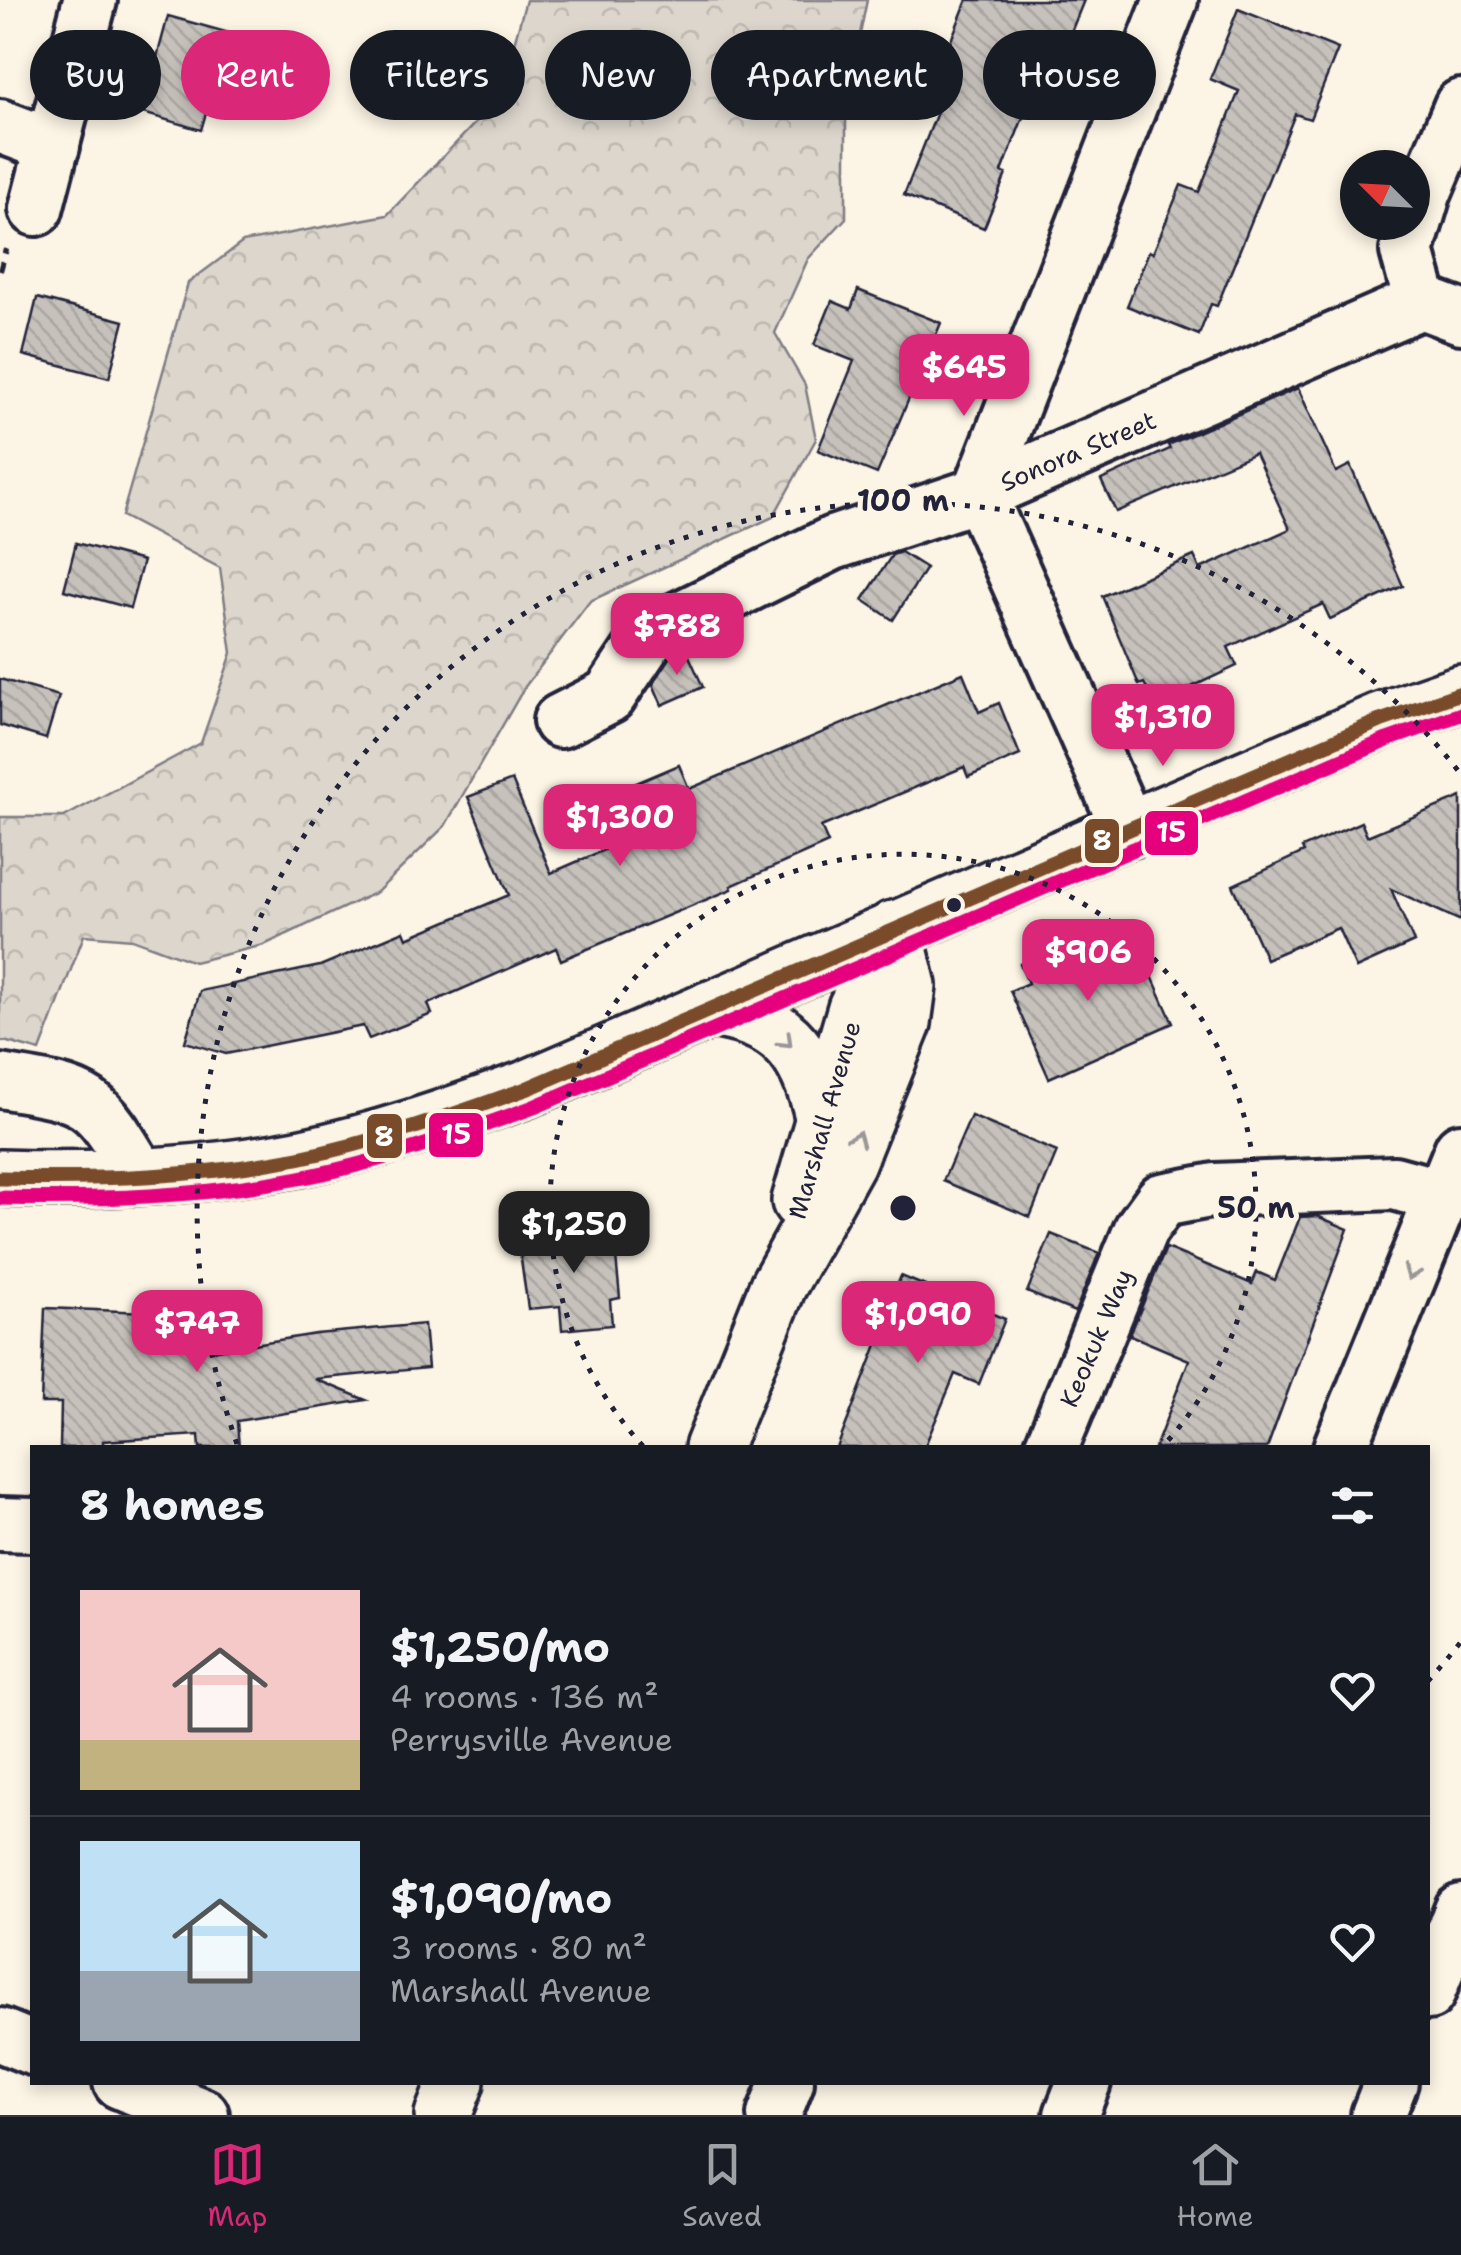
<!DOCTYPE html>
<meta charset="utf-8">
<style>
:root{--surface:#171b24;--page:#20242c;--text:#f1f3f6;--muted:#9ea1a6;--line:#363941;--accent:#db2777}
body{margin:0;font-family:"Shantell Sans",sans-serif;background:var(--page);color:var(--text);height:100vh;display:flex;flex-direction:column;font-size:38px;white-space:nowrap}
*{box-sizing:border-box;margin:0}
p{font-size:32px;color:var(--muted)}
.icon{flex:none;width:55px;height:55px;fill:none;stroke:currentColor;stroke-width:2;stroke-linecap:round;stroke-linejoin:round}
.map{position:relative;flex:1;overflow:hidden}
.panel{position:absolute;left:30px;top:1445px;width:1400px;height:640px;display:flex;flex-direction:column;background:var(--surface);border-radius:0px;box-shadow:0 5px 15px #0003}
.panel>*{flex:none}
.guide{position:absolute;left:30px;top:30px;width:1402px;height:90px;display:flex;gap:20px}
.needle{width:65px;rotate:294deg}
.controls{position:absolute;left:1340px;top:150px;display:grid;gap:20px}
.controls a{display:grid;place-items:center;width:90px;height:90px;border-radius:50%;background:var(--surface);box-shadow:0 5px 15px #0003;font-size:50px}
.price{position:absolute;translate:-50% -85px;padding:0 22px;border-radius:20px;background:var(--accent);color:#fff;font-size:32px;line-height:65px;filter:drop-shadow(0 2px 5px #0008)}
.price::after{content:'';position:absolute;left:50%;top:60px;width:30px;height:22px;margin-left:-15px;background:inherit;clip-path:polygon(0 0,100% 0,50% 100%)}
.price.active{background:#222;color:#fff}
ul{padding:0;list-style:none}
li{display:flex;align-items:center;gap:30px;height:250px;padding:0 50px}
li+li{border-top:2px solid var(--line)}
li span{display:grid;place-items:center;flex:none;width:280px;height:200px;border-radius:0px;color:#555}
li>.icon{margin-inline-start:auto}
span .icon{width:120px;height:120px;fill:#fffc;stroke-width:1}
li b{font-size:42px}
h2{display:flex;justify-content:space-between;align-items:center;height:120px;padding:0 50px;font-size:42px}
.tag{padding:0 35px;border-radius:45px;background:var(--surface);box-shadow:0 5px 15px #0003;font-size:35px;line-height:90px}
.tag.active{background:var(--accent);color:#fff}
.menu{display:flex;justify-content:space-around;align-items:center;height:140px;border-top:2px solid var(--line);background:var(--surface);font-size:28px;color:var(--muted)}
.menu a{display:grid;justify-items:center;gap:5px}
.menu .active{color:var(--accent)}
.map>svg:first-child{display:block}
.forest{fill:url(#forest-crowns);stroke:#7f7c84;stroke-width:2.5}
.building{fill:url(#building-back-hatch);stroke:#22223b;stroke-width:2.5}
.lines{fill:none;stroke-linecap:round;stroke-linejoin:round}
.minor-casing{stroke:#22223b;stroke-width:60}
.major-casing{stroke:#22223b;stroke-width:62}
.path{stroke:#22223b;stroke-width:6;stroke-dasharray:10 8;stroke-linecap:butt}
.minor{stroke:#fcf5e5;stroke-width:52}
.major{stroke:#fcf5e5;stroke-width:55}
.bus-1-casing{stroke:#fcf5e5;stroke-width:22}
.bus-2-casing{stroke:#fcf5e5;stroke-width:22}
.bus-1{stroke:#7a4b2a;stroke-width:15}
.bus-2{stroke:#e5007d;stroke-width:15}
.oneway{stroke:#9a9698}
.ring{fill:none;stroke:#22223b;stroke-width:5;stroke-dasharray:5 10}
.bus-dot{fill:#22223b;stroke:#fcf5e5;stroke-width:4}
.labels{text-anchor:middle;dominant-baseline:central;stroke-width:10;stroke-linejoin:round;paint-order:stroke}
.street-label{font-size:25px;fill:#22223b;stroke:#fcf5e5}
.centre{fill:#22223b;stroke:#fcf5e5;stroke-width:5}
.ring-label{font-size:30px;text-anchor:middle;font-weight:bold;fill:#22223b;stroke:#fcf5e5;stroke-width:10;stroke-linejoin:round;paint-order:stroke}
.line-badge{stroke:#fcf5e5;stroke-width:4}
.badge-label{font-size:28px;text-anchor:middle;font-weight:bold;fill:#fff}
</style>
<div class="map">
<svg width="1461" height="2115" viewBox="0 0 1461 2115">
<defs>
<pattern id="forest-crowns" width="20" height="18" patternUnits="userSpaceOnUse" patternTransform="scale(2.5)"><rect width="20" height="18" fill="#dcd6cc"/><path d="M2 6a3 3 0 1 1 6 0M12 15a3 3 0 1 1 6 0" fill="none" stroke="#bcb7b0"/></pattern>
<pattern id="building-back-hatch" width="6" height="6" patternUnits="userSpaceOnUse" patternTransform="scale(2.5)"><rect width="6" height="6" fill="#c6c1bb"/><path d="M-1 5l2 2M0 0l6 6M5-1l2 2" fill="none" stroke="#aaa6a2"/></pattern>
</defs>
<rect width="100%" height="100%" fill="#fcf5e5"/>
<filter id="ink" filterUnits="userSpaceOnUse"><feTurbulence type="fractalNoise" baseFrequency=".01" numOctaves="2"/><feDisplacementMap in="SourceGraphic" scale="20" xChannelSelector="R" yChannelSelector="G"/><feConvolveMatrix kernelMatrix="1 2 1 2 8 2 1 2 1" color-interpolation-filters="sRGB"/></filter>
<g filter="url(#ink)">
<polygon class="forest" points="526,0 867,0 846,103 846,218 808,259 775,333 805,385 816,439 773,517 590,601 524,688 445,826 377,892 264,945 194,962 132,939 84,935 40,1051 0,1040 0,817 64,817 201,743 232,653 220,568 122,516 188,283 243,242 387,215 499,98"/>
<g class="building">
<polygon points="967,0 1084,0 1061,57 1048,52 1002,172 1006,174 984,228 904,195 938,110 925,105 932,87 914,80 932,35 950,43"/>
<polygon points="1238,9 1338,49 1310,119 1295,114 1217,306 1211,304 1199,335 1127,306 1149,251 1153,253 1181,185 1199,192 1239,91 1210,79"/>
<polygon points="168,16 255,40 242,87 216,79 201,130 122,107 134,67 153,72"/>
<polygon points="858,290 941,323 877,474 818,450 854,361 814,345 832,301 851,309"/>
<polygon points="37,298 124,321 109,378 23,355"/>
<polygon points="1298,388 1336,472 1350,465 1403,586 1330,619 1323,604 1228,647 1237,666 1155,704 1144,683 1139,685 1102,596 1194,556 1200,569 1290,529 1255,453 1116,512 1101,480 1170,449 1168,445"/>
<polygon points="76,543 143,561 130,608 64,590"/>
<polygon points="901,552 926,568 893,620 863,600 892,555"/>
<polygon points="686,649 703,687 662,705 653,684 672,655"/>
<polygon points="963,673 979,712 999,703 1020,755 968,777 964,767 821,827 828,843 731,886 732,889 561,960 556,948 428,1004 432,1014 369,1039 363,1026 226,1054 185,1042 200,991 320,966 404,931 407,938 509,895 468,797 512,780 551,873 620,843 601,798 679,765 689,789"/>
<polygon points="0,679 59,696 46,739 0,725"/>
<polygon points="1461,797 1461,921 1391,889 1414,942 1356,968 1338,928 1266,959 1233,885 1304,852 1302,848 1361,822 1367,836"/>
<polygon points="1134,936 1173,1023 1049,1078 1010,991 1028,983 1020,964 1059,947 1068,966"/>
<polygon points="971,1116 1057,1152 1030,1217 943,1181"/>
<polygon points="1317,1216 1348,1229 1267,1448 1155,1448 1189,1360 1130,1335 1166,1248 1252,1284 1257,1272 1275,1280 1300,1217"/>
<polygon points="613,1226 620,1298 610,1300 612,1325 562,1330 560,1306 528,1309 519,1245 553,1242 552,1231"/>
<polygon points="1051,1234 1099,1253 1075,1312 1027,1292"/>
<polygon points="901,1276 1005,1319 979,1384 955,1374 924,1448 837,1448 878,1342 874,1341"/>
<polygon points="45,1308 148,1312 185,1310 186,1335 209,1334 210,1351 316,1334 424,1324 428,1368 315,1379 366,1400 237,1421 239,1448 200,1448 199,1435 103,1441 103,1448 60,1448 61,1403 41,1403"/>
</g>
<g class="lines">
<defs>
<g id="minor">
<polyline points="0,126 53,146"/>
<polyline points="36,209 90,0"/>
<polyline points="1421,302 1407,251 1424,194 1461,106"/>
<polyline points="560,721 609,696 652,632 833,543 979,494 1421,302 1461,317"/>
<polyline points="1129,831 979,494 1171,0"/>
<path d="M 0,1081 C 93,1096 93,1096 141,1177"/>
<polyline points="1051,1448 1141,1229 1162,1200 1215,1190 1394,1183 1442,1196"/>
<polyline points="1340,1448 1461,1150"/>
<polyline points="0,1524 32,1525"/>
<polyline points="1428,1993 1461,1911"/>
<polyline points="0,2035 32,2048"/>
<polyline points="120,2082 202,2115"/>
<polyline points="774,2115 787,2082"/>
<polyline points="1071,2115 1084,2082"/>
<polyline points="1378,2115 1391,2082"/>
</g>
<g id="major">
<path d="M 710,1009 C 780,1018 807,1048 823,1116"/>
<path d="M 0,1178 C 100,1181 200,1177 298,1158 C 376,1142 451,1116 526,1089 L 1380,721 L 1461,693"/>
<polyline points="800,1201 856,1008 894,929"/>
<polyline points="713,1448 778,1286 847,1162 903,1023 908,986 894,929"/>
<polyline points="443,2115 456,2082"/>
</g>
</defs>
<use href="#minor" class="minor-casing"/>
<use href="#major" class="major-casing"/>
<polyline class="path" points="0,271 6,249"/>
<use href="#minor" class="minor"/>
<use href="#major" class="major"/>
<defs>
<path id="bus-1" d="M 0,1178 C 100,1180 200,1177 298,1158 C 376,1142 451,1116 526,1089 L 1380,721 L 1461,693"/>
<path id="bus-2" d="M 0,1198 C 100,1200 200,1197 299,1178 C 379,1163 457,1135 534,1107 L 1387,740 L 1461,714"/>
</defs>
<use href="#bus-1" class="bus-1-casing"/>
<use href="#bus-2" class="bus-2-casing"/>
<use href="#bus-1" class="bus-1"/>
<use href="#bus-2" class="bus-2"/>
</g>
<defs><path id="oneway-chevron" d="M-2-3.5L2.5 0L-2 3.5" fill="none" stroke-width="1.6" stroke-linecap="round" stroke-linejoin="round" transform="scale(2.5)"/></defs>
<g class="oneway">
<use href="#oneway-chevron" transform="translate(786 1041) rotate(44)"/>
<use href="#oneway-chevron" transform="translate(857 1138) rotate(-68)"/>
<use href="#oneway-chevron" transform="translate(1411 1273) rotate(112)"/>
</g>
</g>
<g class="ring">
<path d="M643 1446A353 353 0 1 1 1163 1446"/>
<path d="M1460 1643A707 707 0 0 1 1428 1681M237 1444A707 707 0 0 1 1460 773"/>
</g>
<circle class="bus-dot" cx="954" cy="905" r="9"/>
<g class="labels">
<g class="street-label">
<text transform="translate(1078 451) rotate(-23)">Sonora Street</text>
<text transform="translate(824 1120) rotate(-74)">Marshall Avenue</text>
<text transform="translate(1096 1338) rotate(-67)">Keokuk Way</text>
</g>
</g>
<circle cx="903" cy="1208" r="15" class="centre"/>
<g class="ring-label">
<text x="903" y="511">100 m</text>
<text x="1256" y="1218">50 m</text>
</g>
<g class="line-badge">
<rect x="1143" y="809" width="57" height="48" rx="10" fill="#e5007d"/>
<rect x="1083" y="817" width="38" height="48" rx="10" fill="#7a4b2a"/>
<rect x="427" y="1111" width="58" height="48" rx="10" fill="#e5007d"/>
<rect x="365" y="1112" width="39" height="48" rx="10" fill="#7a4b2a"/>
</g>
<g class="badge-label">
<text x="1171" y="842">15</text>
<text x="1102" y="850">8</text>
<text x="456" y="1144">15</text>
<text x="384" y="1146">8</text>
</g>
</svg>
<div class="controls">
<a><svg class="needle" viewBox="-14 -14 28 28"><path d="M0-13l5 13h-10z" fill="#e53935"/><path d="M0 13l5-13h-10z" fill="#9ea1a6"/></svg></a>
</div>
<b class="price" style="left:964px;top:419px">$645</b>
<b class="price" style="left:677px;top:678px">$788</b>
<b class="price" style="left:1163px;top:769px">$1,310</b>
<b class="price" style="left:620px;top:869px">$1,300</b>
<b class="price" style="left:1088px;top:1004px">$906</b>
<b class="price active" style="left:574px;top:1276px">$1,250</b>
<b class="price" style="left:918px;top:1366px">$1,090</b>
<b class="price" style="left:197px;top:1375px">$747</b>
<div class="guide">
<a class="tag">Buy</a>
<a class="tag active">Rent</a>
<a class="tag">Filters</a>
<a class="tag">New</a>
<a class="tag">Apartment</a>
<a class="tag">House</a>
</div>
<section class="panel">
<h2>8 homes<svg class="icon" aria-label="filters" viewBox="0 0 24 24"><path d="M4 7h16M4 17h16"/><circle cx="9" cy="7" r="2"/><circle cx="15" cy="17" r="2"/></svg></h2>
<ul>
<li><span style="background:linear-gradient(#f6c9c9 75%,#c2b280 0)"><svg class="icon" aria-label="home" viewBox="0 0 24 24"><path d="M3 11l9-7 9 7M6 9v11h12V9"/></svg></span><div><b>$1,250/mo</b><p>4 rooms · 136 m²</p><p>Perrysville Avenue</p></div><svg class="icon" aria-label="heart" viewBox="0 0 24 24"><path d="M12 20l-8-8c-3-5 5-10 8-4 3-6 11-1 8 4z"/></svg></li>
<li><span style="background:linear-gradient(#bfe0f5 65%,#9aa5b1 0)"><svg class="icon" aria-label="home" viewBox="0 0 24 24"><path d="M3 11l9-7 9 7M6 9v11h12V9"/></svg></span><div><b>$1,090/mo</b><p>3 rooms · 80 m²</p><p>Marshall Avenue</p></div><svg class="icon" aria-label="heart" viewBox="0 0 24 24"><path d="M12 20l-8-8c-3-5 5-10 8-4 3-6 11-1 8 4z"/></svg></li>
</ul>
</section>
</div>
<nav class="menu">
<a class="active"><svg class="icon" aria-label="map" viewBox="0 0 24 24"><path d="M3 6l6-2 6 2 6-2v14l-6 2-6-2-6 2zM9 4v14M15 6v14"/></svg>Map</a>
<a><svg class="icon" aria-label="saved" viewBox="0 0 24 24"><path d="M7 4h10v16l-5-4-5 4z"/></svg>Saved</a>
<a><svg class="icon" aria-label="home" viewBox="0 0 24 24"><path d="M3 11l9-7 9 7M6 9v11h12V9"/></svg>Home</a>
</nav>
